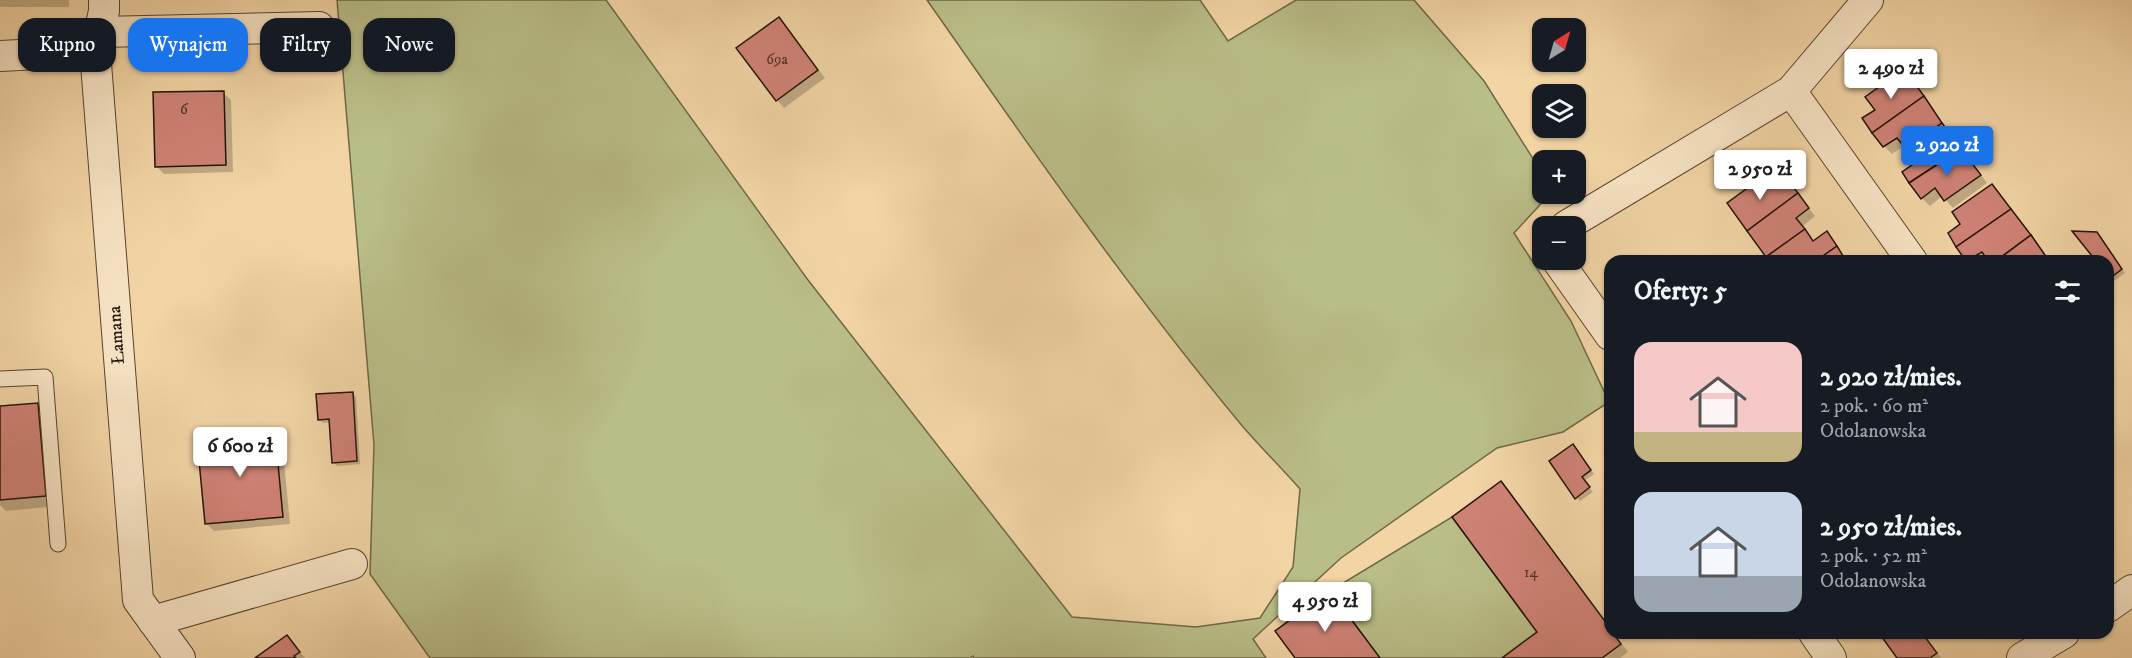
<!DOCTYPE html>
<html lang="pl">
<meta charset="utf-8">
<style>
:root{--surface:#171b24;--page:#242831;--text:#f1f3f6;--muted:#9ea1a6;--accent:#1a73e8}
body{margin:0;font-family:"IM FELL DW Pica",serif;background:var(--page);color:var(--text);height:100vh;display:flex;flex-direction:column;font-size:22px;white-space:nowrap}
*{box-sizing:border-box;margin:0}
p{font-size:20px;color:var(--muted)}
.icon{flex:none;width:33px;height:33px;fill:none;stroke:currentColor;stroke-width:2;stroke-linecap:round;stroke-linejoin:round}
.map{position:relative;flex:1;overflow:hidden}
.details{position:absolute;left:1604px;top:255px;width:510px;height:384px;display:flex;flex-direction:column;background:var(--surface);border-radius:18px;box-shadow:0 2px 4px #0004}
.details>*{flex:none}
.hud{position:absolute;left:18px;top:18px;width:570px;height:54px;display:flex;gap:12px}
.needle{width:39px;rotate:37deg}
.tools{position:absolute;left:1532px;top:18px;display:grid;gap:12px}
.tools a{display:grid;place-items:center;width:54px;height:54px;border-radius:12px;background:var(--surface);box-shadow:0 2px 4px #0004;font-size:30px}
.price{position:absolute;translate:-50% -51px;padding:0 14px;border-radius:6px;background:#fff;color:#222;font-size:20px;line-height:39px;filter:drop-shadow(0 2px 3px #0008)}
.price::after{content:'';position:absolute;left:50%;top:36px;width:18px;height:14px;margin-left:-9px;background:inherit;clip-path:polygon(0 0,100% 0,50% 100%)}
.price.on{background:var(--accent);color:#fff}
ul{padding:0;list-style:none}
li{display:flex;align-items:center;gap:18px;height:150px;padding:0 30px}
li span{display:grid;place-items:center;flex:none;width:168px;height:120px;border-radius:18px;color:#555}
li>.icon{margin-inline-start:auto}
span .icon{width:72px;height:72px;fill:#fffc;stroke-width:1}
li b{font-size:26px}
h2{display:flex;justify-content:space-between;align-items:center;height:72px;padding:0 30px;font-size:26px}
.pill{padding:0 21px;border-radius:18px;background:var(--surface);box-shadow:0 2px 4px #0004;font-size:21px;line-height:54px}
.pill.on{background:var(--accent);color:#fff}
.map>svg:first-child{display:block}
.green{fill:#b9bd87;stroke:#6e6846;stroke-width:1.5}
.shadow{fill:#0003}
.building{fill:#cf8276;stroke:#241406;stroke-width:1.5}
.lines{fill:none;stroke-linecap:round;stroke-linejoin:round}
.lane-casing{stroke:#58442e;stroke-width:17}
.street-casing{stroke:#58442e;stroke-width:32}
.lane{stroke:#f7e3c4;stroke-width:15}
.street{stroke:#f7e3c4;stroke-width:30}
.labels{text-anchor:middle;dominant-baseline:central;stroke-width:5;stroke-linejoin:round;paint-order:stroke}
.number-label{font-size:15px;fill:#4f3022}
.street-label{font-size:18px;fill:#241406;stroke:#f7e3c4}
</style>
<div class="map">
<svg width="2132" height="658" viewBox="0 0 2132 658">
<rect width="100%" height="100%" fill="#f2d4a5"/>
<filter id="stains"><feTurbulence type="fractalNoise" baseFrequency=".00333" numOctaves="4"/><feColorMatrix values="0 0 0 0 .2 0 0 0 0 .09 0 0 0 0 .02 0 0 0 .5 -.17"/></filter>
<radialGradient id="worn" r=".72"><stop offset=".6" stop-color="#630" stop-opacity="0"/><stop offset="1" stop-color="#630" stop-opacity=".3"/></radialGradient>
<g class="green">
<path d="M 337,0 L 606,0 L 808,280 L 1072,617 L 1196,627 L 1260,618 L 1293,567 L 1300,489 C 1280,466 1258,445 1239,422 C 1127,287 1027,143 927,0 L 1200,0 L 1228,41 L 1296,0 L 1414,0 L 1484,81 L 1542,173 L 1542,194 L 1550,194 L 1514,233 L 1571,321 L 1609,402 L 1563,432 L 1497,448 L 1341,558 L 1253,639 L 1266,658 L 974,658 L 973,656 L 970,658 L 430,658 L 370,574 L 374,445 Z"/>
<polygon points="1452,517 1537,632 1502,658 1380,658 1330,591"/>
</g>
<g class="shadow">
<rect x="0" y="0" width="69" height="7"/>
<polygon points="779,19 825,78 784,108 777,100"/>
<polygon points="1904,71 1911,79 1987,183 1953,208 1942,196 1930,206 1922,198 1904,172 1918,163 1905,145 1892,154 1884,146 1877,110"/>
<polygon points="223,93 231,100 233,172 164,174 157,167"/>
<polygon points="1787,181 1815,216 1803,226 1814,242 1827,233 1848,261 1771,261 1775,190"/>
<polygon points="1992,186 2000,194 2050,261 1990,261 1989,259 1968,261 1950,233 1962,225"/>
<polygon points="2100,237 2125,273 2114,281 2108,275 2108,261 2097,261"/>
<polygon points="353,394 356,397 360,464 337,466 333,462 330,422 323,423 319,420"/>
<polygon points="37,404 48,415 57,506 6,511 0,505 0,408"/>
<polygon points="274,434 282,441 290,524 214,531 207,524"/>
<polygon points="1576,450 1594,474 1584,481 1593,492 1580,501 1577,498"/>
<polygon points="1501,483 1509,490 1610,628 1610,633 1614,633 1628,652 1620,658 1505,658 1540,633"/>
<polygon points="1881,633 1923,633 1941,658 1899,658"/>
<polygon points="287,637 305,658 258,658"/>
</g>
<g class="building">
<polygon points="779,17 818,70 776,101 736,48"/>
<polygon points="1904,69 1924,96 1872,133 1862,118 1875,110 1865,97"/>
<polygon points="224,91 226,165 155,167 153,92"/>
<polygon points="1924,96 1942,123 1906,149 1897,138 1883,147 1872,133"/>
<polygon points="1942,123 1961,149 1909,183 1902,172 1916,162 1906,149"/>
<polygon points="1961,149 1981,175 1944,201 1935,188 1921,199 1909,183"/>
<polygon points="1764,176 1774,188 1787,179 1798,193 1747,231 1727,203"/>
<polygon points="1992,184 2011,209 1956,247 1948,233 1960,224 1952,212"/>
<polygon points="1798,193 1809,208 1796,218 1805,229 1766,257 1747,231"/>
<polygon points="2011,209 2031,235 1996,261 1988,261 1982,252 1966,261 1956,247"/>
<polygon points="1805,229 1813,241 1827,231 1837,246 1816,261 1769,261 1766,257"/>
<polygon points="2072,231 2097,232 2122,269 2109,279 2108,261 2096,261"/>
<polygon points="2031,235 2049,261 1996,261"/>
<polygon points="2031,235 2049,261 1996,261"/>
<polygon points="1837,246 1846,261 1816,261"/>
<polygon points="353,392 357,461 332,463 329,419 318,420 316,394"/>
<polygon points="38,403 46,496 0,500 0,406"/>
<polygon points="275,432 283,517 205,524 197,439"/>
<polygon points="1573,444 1591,470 1582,477 1590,487 1575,499 1549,461"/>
<polygon points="1501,481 1610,628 1610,633 1613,633 1621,644 1602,658 1502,658 1537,632 1452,517"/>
<polygon points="1330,591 1380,658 1295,658 1275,631"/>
<polygon points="1879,633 1922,633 1937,653 1930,658 1897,658"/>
<polygon points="287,635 300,652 294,656 296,658 255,658"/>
</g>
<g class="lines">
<defs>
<polyline id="lane" points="0,379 45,377 58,544"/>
<g id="street">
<polyline points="104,0 104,11 95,51 138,600 180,658"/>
<polyline points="100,32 319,27"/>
<polyline points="0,56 95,51"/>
<polyline points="1791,91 1912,261"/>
<polyline points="1566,226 1791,91 1868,0"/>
<polyline points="1557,260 1610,335"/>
<polyline points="2108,607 2132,590"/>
<polyline points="153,621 352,564"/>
<polyline points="1814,633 1831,658"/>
<polyline points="2022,658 2064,633"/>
</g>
</defs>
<use href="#lane" class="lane-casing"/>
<use href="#street" class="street-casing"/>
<use href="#lane" class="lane"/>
<use href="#street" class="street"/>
</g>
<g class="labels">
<g class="number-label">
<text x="777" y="59">69a</text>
<text x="184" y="109">6</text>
<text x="1531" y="572">14</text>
</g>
<g class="street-label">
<text transform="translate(117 335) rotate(-94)">Łamana</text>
</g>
</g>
<rect width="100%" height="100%" filter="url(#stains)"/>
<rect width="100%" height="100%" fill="url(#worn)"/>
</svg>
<div class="tools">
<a><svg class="needle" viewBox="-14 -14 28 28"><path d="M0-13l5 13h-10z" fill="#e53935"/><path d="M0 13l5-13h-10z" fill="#9ea1a6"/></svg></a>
<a><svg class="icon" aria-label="layers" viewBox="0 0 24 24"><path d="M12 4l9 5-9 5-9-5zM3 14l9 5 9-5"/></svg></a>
<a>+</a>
<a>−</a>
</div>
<b class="price" style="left:1891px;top:100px">2 490 zł</b>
<b class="price on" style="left:1947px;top:177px">2 920 zł</b>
<b class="price" style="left:1760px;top:201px">2 950 zł</b>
<b class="price" style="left:240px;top:478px">6 600 zł</b>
<b class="price" style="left:1325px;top:633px">4 950 zł</b>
<div class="hud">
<a class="pill">Kupno</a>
<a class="pill on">Wynajem</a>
<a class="pill">Filtry</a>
<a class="pill">Nowe</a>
</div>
<section class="details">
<h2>Oferty: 5<svg class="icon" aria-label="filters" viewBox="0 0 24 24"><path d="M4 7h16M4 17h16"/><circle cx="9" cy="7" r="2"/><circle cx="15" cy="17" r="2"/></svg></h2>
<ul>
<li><span style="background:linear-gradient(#f6c9c9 75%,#c2b280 0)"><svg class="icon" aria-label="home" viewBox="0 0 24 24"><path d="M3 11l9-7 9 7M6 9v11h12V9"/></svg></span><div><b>2 920 zł/mies.</b><p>2 pok. · 60 m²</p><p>Odolanowska</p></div></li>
<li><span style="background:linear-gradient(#c9d6e8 70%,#9aa5b1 0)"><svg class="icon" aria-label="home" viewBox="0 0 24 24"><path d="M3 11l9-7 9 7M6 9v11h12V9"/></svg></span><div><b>2 950 zł/mies.</b><p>2 pok. · 52 m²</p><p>Odolanowska</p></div></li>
</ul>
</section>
</div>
